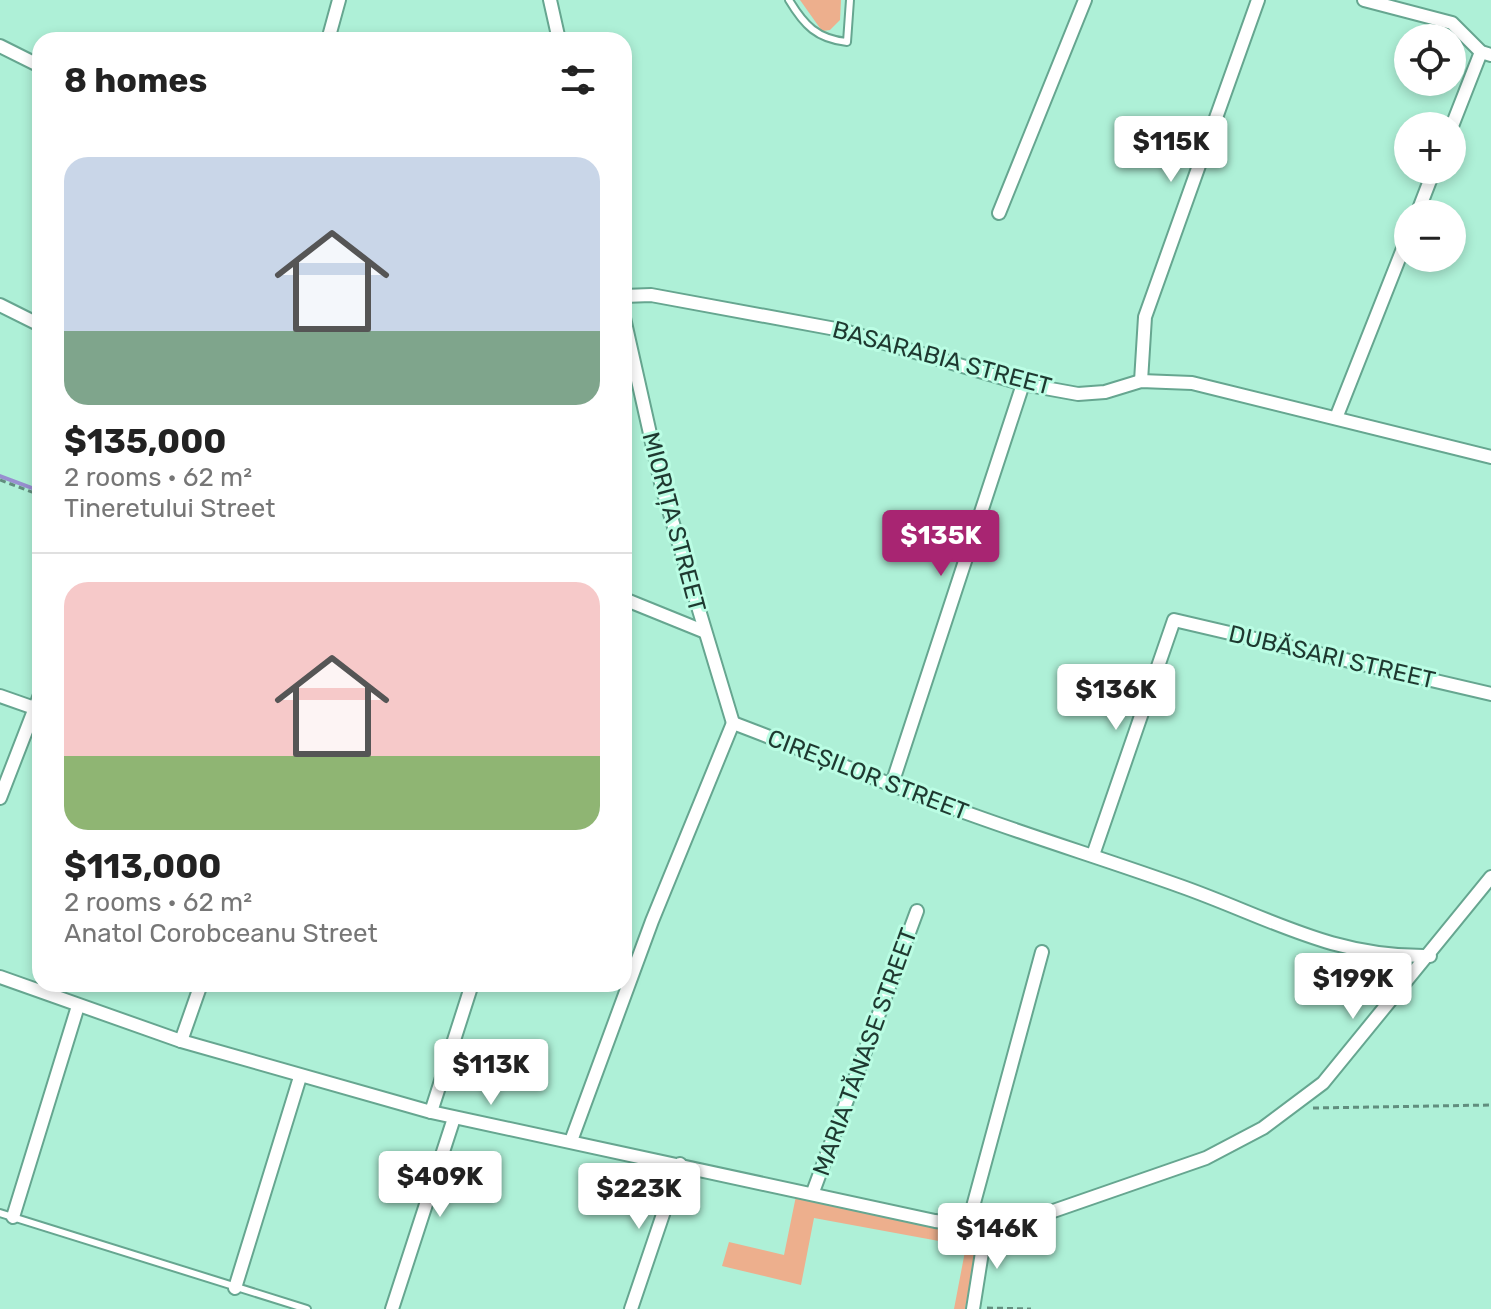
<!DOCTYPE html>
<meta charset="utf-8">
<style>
:root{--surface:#fff;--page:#f2f2f2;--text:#222;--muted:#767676;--line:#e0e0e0;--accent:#a82572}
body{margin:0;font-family:Rubik,sans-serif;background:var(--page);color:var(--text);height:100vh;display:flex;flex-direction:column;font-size:30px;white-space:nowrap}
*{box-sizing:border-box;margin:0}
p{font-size:26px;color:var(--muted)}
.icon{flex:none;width:44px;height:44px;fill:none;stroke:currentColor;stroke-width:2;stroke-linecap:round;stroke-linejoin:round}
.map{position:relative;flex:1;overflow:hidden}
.panel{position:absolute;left:32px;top:32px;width:600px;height:960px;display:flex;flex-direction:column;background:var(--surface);border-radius:24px;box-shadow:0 4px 12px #0003}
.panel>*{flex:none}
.tools{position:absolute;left:1394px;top:24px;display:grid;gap:16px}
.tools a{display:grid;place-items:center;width:72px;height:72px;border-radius:50%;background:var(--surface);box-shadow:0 4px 12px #0003;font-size:40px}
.price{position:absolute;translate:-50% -68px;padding:0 18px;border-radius:8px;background:#fff;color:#222;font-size:26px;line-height:52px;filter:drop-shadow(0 2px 4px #0008)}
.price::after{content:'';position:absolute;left:50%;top:48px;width:24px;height:18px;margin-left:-12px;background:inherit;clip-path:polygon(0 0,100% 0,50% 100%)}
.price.on{background:var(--accent);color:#fff}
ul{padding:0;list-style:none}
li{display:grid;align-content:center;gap:16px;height:424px;padding:0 32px}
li+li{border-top:2px solid var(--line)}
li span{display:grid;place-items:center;height:248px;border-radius:24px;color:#555}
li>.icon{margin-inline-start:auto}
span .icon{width:144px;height:144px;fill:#fffc;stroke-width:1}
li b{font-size:34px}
h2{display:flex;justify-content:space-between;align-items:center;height:96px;padding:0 32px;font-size:34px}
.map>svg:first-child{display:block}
.green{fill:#edaf8d}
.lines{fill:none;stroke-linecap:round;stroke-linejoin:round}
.stream{stroke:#988fd0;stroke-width:4}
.service-casing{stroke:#66a690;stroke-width:10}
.minor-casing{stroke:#66a690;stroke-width:16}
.path{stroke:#618e7e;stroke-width:3;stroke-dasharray:6 4;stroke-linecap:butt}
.service{stroke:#fff;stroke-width:6}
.minor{stroke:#fff;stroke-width:12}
.labels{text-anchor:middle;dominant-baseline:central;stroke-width:6;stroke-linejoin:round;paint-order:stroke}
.street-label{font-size:24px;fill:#1e3930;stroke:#bbfde4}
</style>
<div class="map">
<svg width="1491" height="1309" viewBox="0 0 1491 1309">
<rect width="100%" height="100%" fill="#aef0d7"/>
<g class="green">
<polygon points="800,0 841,0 840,20 830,30 822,31"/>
<polygon points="796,1196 979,1233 965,1309 954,1309 966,1246 814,1218 801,1285 722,1266 729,1242 784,1255"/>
</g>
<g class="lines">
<polyline class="stream" points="0,476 40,491"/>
<defs>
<g id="service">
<path d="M 789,0 C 804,25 817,39 847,42 L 850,0"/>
<polyline points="0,1213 307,1309"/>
</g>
<g id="minor">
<polyline points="550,0 559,40"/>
<polyline points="1364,0 1452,23 1481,52 1491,55"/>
<polyline points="328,40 339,0"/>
<polyline points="0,46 40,66"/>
<polyline points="1452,126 1481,52"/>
<polyline points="999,213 1085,0"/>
<polyline points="1417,214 1434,170"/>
<polyline points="624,296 651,295 841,330 1023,384 1078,394 1105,392 1141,381 1192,383 1491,457"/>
<polyline points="0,305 40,325"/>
<polyline points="624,318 662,487 733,723"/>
<polyline points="1141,381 1145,317 1258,0"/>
<polyline points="1336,418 1408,236"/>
<polyline points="624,599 703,631"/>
<polyline points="0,696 40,710"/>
<path d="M 733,723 C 815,754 896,788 978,817 C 1045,841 1113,862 1180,886 C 1268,917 1332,958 1430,956"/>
<polyline points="892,784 1023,384"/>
<polyline points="0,798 40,695"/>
<polyline points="1093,855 1174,620 1491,694"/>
<polyline points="0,977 181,1041 431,1112 935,1221 986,1227 1036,1217 1206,1158 1263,1128 1323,1083 1491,877"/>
<polyline points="181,1041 201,984"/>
<polyline points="431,1112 472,984"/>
<polyline points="571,1141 652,921 733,723"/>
<polyline points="813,1192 917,911"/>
<polyline points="13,1217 78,1006"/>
<polyline points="968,1225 1042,952"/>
<polyline points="235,1288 300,1077"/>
<polyline points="392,1309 454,1118"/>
<polyline points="631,1309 680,1164"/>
<polyline points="973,1309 986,1227"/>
</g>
</defs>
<use href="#service" class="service-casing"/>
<use href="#minor" class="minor-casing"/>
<g class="path">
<polyline points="0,480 40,495"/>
<polyline points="1313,1108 1491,1105"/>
<polyline points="987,1308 1031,1309"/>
</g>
<use href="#service" class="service"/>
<use href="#minor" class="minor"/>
</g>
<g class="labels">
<g class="street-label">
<text transform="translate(942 358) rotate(15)">BASARABIA STREET</text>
<text transform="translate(674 522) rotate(75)">MIORIȚA STREET</text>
<text transform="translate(1332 657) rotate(13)">DUBĂSARI STREET</text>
<text transform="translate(868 775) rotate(21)">CIREȘILOR STREET</text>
<text transform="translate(865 1052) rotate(-70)">MARIA TĂNASE STREET</text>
</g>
</g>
</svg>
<div class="tools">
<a><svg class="icon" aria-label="locate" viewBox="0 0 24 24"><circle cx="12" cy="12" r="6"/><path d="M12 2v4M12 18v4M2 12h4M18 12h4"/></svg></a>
<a>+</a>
<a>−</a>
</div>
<b class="price" style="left:1171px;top:184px">$115K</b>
<b class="price on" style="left:941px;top:578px">$135K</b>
<b class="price" style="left:1116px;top:732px">$136K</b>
<b class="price" style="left:1353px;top:1021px">$199K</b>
<b class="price" style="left:491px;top:1107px">$113K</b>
<b class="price" style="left:440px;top:1219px">$409K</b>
<b class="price" style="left:639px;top:1231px">$223K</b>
<b class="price" style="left:997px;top:1271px">$146K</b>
<section class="panel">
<h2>8 homes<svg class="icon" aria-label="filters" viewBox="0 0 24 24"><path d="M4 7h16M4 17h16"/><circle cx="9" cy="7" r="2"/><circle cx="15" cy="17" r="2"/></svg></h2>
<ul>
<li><span style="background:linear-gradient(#c9d6e8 70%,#7fa58c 0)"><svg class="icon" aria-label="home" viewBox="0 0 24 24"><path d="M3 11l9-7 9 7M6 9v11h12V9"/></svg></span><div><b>$135,000</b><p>2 rooms · 62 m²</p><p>Tineretului Street</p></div></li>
<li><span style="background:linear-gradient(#f6c9c9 70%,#8fb573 0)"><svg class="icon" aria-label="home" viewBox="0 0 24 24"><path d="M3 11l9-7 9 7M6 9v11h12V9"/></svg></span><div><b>$113,000</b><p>2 rooms · 62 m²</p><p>Anatol Corobceanu Street</p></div></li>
</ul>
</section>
</div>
